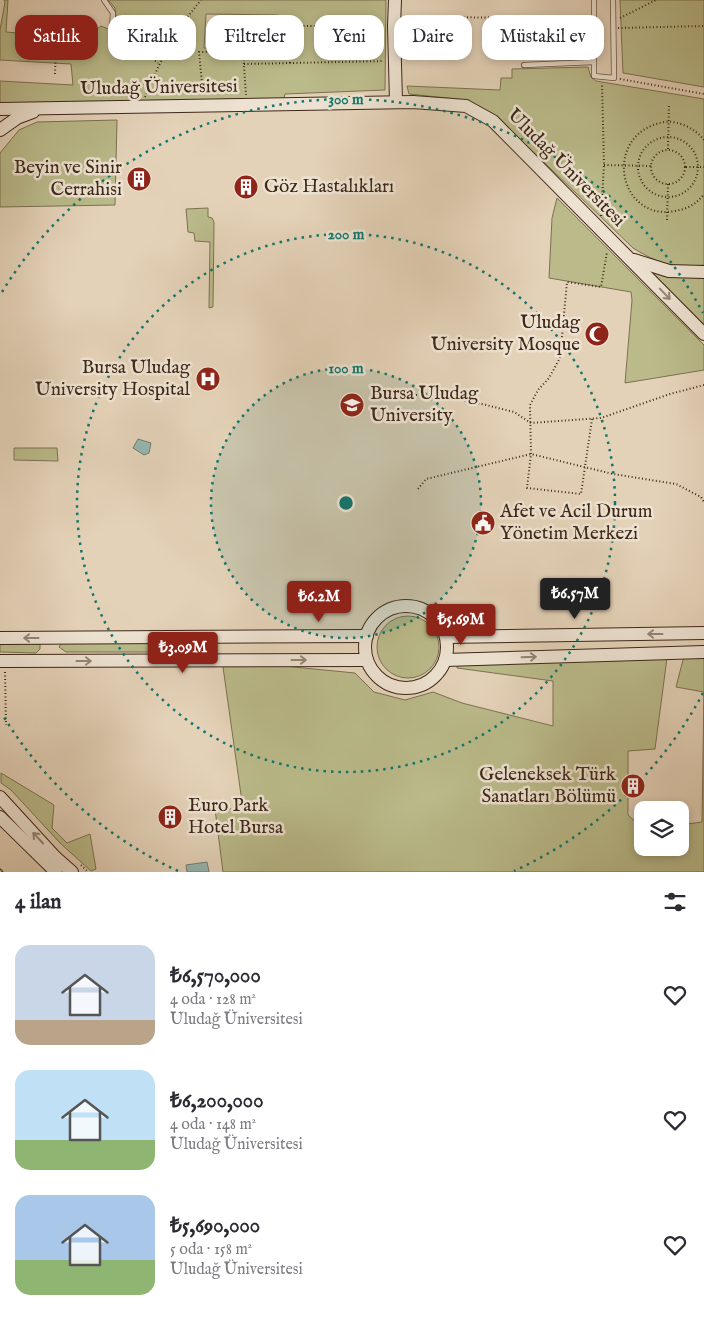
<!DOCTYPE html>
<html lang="tr">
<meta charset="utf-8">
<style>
:root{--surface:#fff;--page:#f2f2f3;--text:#2b2b33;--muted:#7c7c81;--accent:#8f2418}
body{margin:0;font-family:"IM FELL English",serif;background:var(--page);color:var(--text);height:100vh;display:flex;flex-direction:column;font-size:19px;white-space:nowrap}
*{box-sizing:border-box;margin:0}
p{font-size:16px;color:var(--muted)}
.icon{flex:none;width:28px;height:28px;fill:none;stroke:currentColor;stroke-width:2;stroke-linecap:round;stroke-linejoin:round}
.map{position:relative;height:872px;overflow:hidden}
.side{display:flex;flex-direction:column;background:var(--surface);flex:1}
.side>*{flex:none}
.banner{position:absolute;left:15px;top:15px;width:675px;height:45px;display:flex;gap:10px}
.controls{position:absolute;left:634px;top:801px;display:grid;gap:10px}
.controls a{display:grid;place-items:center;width:55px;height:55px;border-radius:10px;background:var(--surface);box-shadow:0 2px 8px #0003;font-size:25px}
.price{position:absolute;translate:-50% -42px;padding:0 11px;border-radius:5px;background:var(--accent);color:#fff;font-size:16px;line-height:32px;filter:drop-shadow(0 1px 2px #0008)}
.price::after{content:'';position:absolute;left:50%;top:30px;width:15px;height:11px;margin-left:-8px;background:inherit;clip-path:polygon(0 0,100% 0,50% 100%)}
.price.selected{background:#222;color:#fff}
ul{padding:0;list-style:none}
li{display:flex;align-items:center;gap:15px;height:125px;padding:0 15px}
li span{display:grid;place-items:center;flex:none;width:140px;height:100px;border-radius:15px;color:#555}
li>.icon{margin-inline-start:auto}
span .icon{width:60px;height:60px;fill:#fffc;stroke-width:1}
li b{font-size:21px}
h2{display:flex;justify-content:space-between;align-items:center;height:60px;padding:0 15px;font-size:21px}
.tag{padding:0 18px;border-radius:15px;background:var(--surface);box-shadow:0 2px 8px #0003;font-size:18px;line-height:45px}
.tag.selected{background:var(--accent);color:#fff}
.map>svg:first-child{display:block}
.green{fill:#baba8a;stroke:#7c7151;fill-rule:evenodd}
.water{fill:#95b7b1;stroke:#727e74}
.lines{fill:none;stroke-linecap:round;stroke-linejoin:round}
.lane-casing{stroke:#675240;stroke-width:6}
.secondary-casing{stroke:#3d2818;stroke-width:14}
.path{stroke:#3d2818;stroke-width:2;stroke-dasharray:1 2.5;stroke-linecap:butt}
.lane{stroke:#ede2d1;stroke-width:4.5}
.secondary{stroke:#ede2d1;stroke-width:12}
.rail-casing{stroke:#3d2818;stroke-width:4.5}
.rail{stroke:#ede2d1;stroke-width:2.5;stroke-dasharray:8;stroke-linecap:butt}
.oneway{stroke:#958574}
.ring{fill:none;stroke:#0f766e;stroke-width:2.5;stroke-dasharray:2.5 5}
.labels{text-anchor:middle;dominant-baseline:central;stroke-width:5;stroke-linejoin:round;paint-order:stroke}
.street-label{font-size:19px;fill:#3d2818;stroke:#ede2d1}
.poi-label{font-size:19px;fill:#3d2818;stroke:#ede2d1;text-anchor:end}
.centre{fill:#0f766e;stroke:#ede2d1;stroke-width:2.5}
.ring-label{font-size:15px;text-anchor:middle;font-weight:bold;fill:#0f766e;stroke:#ede2d1;stroke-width:5;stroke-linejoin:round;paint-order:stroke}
</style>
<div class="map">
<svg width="704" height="872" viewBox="0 0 704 872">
<rect width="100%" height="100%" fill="#e4d2b8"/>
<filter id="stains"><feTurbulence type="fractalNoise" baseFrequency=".004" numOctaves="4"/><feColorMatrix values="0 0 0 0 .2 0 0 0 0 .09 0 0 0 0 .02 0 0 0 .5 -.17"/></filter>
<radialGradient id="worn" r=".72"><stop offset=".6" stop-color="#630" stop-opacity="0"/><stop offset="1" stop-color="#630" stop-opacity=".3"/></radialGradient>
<g class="green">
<path d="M 4,0 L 8,0 L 6,32 L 18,33 L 42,45 L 77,45 L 101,26 L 118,33 L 115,8 L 108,0 L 386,0 L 385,90 L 285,94 L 283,104 L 0,109 L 0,81 L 73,85 L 71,64 L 0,60 L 0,30 L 5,2 ZM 206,14 L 278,15 L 279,47 L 204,48 Z"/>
<polygon points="620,0 704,0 704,87 623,73"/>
<path d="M 588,67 L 591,77 L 596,81 L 704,99 L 704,265 C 673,268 659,264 633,248 L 495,115 L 466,100 L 409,94 L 407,86 L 500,90 L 501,78 L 512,78 L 512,69 Z"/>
<polygon points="117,120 115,205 0,207 0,153 19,130 37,122"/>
<polygon points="557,198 704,345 704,370 625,383 632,300 631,292 549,278 552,218"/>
<polygon points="208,208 208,217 212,218 214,222 213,307 209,308 210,242 195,241 194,233 188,232 186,209"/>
<polygon points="631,259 704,272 704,334"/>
<polygon points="14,448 57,448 58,461 14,460"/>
<circle cx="408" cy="647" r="31"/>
<polygon points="63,641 165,643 167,649 164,652 66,652 59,647"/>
<polygon points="21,643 40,644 40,649 36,653 0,652 0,644"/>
<polygon points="698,655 704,659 704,872 223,872 215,809 243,809 222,660 355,673 374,692 405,700 433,692 462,703 553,726 553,681 457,668 457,663 667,658 655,749 628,751 628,815 642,828 642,848 680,848 680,825 702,822 704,692 676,687 684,656"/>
<polygon points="1,773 54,805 52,828 67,843 90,834 96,869 91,871 60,843 11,790 1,783"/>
</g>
<g class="water">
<polygon points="138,439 151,443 149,453 144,455 133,448"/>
<polygon points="207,862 209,872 187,872 186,865"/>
</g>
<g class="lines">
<defs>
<g id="lane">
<polyline points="104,0 113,13 112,28"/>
<polyline points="594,0 594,76 614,78 613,0"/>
<polyline points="524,65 594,62"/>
</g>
<g id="secondary">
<polyline points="395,0 394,26 396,102"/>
<polyline points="0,109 413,102 466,106 493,121 704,334"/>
<polyline points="0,130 17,118 33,112"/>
<polyline points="634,260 669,271 704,272"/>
<circle cx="406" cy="647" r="41"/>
<polyline points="446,637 704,633"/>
<polyline points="0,638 367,636"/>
<polyline points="445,660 704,652"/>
<polyline points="0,661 367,660"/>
<polyline points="0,797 55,857 72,872"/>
<polyline points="0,817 56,872"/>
</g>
</defs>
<use href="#lane" class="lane-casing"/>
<use href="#secondary" class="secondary-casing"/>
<g class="path">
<polyline points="404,17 587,18"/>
<polyline points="515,17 523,58"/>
<polyline points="620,18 656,0"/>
<polyline points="618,28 704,26"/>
<polyline points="116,31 158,63"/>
<polyline points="290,63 288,26 383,26"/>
<polyline points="244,64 384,61"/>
<polyline points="55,74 56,45"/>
<polyline points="620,79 704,94"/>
<polyline points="203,94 199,52 243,51 246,95"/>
<path d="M 145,97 C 161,59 175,31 201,0"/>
<circle cx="668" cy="167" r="30"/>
<path d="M 704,140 C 696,129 678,120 664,122 C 601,134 618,222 675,211 C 687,209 697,204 704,194"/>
<polyline points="668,149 669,105"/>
<circle cx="668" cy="167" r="17"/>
<polyline points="604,165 651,166"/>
<polyline points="686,167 704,167"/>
<polyline points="601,216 604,165 602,83"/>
<polyline points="667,220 668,184"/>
<polyline points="416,395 448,397 486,405 514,412 531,423 601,418 670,394 704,385"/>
<polyline points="592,419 581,494 527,488 531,454 530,405 538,390 549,378 560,358 567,282 601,287 607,252"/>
<polyline points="418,489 426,479 531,454 613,474 676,484 701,497 704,502"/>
<polyline points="5,672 6,725"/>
<polyline points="81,865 88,872"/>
</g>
<use href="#lane" class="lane"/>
<use href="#secondary" class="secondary"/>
<defs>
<polyline id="rail" points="0,871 1,872"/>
</defs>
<use href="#rail" class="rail-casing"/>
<use href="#rail" class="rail"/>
</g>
<defs><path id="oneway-shaft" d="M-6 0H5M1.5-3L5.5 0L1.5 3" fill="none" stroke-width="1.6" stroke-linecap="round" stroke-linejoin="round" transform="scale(1.25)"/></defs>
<g class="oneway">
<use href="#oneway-shaft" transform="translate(665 294) rotate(46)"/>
<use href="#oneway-shaft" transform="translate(655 634) rotate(180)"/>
<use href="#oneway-shaft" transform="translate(31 638) rotate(180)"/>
<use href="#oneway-shaft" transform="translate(529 657) rotate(-2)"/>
<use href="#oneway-shaft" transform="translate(299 660)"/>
<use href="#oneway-shaft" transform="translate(84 661)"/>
<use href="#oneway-shaft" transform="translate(38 838) rotate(-133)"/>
</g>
<circle cx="346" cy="503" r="135" fill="#0f766e" fill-opacity=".12"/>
<g class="ring">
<circle cx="346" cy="503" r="135"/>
<circle cx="346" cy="503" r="269"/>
<path d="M703 693A404 404 0 0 1 514 871M178 871A404 404 0 0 1 2 714M2 292A404 404 0 0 1 703 313"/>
</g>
<defs>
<symbol id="building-disc" viewBox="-11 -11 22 22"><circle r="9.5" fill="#8f2418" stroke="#ede2d1"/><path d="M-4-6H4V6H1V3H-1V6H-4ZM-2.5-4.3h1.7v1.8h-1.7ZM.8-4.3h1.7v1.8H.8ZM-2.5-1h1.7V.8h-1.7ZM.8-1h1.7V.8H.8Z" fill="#fff"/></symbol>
<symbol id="mosque-disc" viewBox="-11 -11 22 22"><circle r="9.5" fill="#8f2418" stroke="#ede2d1"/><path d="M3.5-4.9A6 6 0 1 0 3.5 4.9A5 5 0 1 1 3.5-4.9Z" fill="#fff"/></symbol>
<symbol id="hospital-disc" viewBox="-11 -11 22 22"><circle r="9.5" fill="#8f2418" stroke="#ede2d1"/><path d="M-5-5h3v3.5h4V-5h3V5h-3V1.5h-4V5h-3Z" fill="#fff"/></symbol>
<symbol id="university-disc" viewBox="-11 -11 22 22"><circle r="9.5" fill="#8f2418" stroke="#ede2d1"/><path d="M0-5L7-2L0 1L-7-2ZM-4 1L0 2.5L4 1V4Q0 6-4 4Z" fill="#fff"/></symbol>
<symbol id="civic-disc" viewBox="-11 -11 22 22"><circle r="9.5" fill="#8f2418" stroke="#ede2d1"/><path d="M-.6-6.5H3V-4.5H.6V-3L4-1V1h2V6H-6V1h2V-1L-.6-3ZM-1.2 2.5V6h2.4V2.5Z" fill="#fff"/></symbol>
</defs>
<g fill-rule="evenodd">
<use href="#building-disc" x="125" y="165" width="28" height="28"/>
<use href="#building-disc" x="232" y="173" width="28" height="28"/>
<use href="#mosque-disc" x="583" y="320" width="28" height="28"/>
<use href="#hospital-disc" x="194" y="365" width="28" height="28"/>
<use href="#university-disc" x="338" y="391" width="28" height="28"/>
<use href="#civic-disc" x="469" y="509" width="28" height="28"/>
<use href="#building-disc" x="619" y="772" width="28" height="28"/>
<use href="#building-disc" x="156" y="803" width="28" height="28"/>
</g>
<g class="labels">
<g class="street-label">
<text transform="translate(159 88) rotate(-1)">Uludağ Üniversitesi</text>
<text transform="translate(566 168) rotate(45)">Uludağ Üniversitesi</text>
</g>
<g class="poi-label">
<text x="122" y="168">Beyin ve Sinir<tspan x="122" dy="22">Cerrahisi</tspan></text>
<text x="264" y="187" text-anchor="start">Göz Hastalıkları</text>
<text x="580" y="323">Uludag<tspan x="580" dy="22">University Mosque</tspan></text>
<text x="190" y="368">Bursa Uludag<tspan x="190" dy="22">University Hospital</tspan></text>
<text x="370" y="394" text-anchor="start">Bursa Uludag<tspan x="370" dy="22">University</tspan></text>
<text x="500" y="512" text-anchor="start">Afet ve Acil Durum<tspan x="500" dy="22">Yönetim Merkezi</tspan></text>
<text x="616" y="775">Geleneksek Türk<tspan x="616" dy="22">Sanatları Bölümü</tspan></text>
<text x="188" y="806" text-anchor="start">Euro Park<tspan x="188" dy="22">Hotel Bursa</tspan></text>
</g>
</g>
<circle cx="346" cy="503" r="8" class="centre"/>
<g class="ring-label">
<text x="346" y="104">300 m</text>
<text x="346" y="239">200 m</text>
<text x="346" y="373">100 m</text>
</g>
<rect width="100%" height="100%" filter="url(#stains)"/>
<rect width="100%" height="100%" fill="url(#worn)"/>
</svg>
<div class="controls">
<a><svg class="icon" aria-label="layers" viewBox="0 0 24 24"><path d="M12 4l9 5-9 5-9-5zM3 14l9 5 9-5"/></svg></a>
</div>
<b class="price selected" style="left:575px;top:620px">₺6.57M</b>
<b class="price" style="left:319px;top:623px">₺6.2M</b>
<b class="price" style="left:461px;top:646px">₺5.69M</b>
<b class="price" style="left:183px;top:674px">₺3.09M</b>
<div class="banner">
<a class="tag selected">Satılık</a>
<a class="tag">Kiralık</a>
<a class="tag">Filtreler</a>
<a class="tag">Yeni</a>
<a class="tag">Daire</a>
<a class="tag">Müstakil ev</a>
</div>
</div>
<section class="side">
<h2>4 ilan<svg class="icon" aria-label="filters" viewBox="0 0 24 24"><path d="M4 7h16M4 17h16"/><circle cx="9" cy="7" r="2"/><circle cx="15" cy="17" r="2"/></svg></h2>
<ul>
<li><span style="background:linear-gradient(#c9d6e8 75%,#b9a48a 0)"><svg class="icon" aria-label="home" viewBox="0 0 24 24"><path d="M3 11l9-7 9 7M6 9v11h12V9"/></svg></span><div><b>₺6,570,000</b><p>4 oda · 128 m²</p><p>Uludağ Üniversitesi</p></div><svg class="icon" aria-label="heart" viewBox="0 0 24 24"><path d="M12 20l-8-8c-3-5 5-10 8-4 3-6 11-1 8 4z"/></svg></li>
<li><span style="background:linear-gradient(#bfe0f5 70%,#8fb573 0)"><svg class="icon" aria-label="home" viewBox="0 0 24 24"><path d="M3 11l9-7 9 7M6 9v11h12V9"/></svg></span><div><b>₺6,200,000</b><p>4 oda · 148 m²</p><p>Uludağ Üniversitesi</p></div><svg class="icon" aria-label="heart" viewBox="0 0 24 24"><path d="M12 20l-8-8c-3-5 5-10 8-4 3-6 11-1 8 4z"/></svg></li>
<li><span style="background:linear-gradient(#a9c7e8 65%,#8fb573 0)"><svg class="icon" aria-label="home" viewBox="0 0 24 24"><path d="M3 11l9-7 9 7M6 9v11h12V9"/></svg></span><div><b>₺5,690,000</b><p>5 oda · 158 m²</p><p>Uludağ Üniversitesi</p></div><svg class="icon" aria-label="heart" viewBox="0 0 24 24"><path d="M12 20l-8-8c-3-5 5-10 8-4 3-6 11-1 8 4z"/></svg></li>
</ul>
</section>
